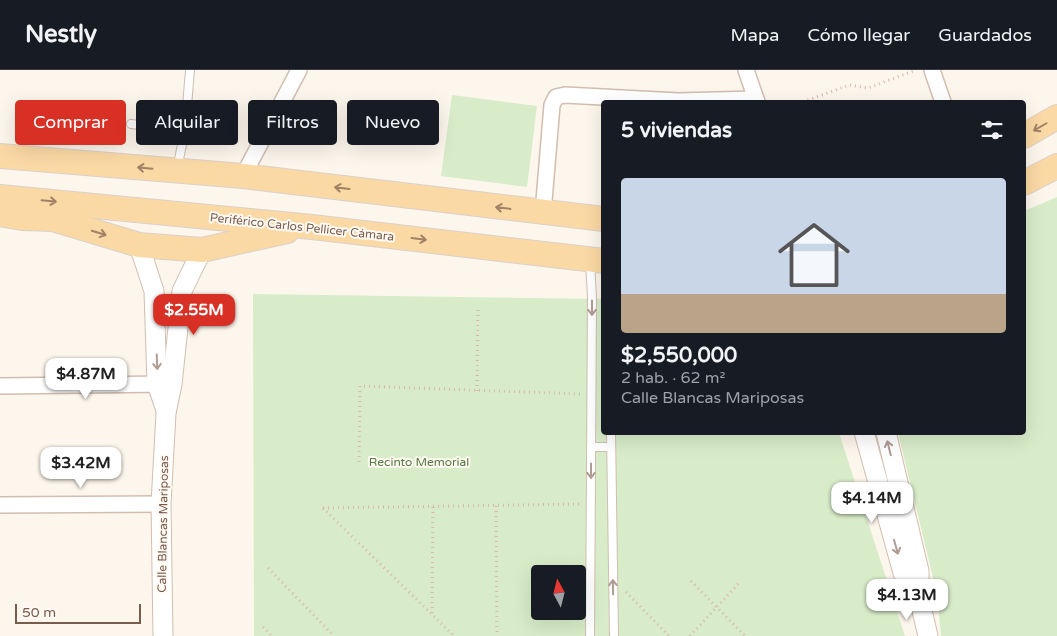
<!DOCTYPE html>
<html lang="es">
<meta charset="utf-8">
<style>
:root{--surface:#171b24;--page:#20242c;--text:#f1f3f6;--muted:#9ea1a6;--line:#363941;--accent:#d93025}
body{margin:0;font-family:"Varela Round",sans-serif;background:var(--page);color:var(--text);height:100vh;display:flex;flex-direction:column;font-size:19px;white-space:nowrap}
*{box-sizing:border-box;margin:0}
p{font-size:16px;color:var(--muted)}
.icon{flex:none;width:28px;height:28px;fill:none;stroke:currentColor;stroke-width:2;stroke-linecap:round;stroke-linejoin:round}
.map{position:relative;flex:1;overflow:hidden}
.details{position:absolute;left:601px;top:30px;width:425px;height:335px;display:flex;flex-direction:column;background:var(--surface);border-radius:5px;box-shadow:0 5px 20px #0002}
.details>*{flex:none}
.top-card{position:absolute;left:15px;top:30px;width:475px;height:45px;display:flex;gap:10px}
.needle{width:32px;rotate:353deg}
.tools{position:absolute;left:531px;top:495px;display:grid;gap:10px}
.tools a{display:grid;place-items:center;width:55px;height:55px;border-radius:5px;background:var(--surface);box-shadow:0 5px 20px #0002;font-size:25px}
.scale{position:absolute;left:15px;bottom:12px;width:126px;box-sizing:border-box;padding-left:5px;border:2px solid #7a5c4d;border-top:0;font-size:14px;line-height:18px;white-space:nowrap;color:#7a5c4d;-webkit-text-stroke:4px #fffaf3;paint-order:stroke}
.price{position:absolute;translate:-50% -42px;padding:0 11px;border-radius:10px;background:#fff;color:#222;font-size:16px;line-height:32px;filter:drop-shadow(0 1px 2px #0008)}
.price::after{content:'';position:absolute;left:50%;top:30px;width:15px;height:11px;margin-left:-8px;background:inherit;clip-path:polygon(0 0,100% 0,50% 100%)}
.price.current{background:var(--accent);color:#fff}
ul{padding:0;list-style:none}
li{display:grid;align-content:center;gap:10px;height:265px;padding:0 20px}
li+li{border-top:1px solid var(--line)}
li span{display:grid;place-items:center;height:155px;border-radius:5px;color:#555}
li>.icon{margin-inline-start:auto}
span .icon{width:90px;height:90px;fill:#fffc;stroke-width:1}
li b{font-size:21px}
h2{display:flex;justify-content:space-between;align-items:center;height:60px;padding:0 20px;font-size:21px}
.chip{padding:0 18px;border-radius:5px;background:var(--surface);box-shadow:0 5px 20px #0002;font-size:18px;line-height:45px}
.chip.current{background:var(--accent);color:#fff}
header{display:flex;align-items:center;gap:30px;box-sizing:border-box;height:70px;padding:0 25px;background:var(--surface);border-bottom:1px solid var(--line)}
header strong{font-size:24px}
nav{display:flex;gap:28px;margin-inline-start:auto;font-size:18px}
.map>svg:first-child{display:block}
.green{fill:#d8ecc9;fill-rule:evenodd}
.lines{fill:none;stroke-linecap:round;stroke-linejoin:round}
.service-casing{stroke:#d1beb0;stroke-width:10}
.minor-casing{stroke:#d1beb0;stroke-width:18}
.tertiary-casing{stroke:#d1beb0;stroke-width:21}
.primary-casing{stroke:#dad1cd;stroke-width:26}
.path{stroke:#d9b8a5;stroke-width:3;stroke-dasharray:1 4;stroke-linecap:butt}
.service{stroke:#fff;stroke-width:8}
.minor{stroke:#fff;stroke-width:15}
.tertiary{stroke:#fff;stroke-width:19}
.primary{stroke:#fbd9a5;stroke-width:24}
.oneway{stroke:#a18267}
.oneway2{stroke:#af9d94}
.labels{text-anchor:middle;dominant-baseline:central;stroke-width:4;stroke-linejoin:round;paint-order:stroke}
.street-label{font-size:12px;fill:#7a5c4d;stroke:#fffaf3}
.park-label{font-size:12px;fill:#537a41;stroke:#fffaf3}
</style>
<header>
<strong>Nestly</strong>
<nav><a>Mapa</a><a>Cómo llegar</a><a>Guardados</a></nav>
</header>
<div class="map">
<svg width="1057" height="566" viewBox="0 0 1057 566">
<rect width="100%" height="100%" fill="#fdf6ec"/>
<g class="green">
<polygon points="452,25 537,36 527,117 441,106"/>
<polygon points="1057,127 1057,566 941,566 937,524 898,363 1024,362 1024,141"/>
<path d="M 253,224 L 604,229 L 604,362 L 839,363 L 905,566 L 254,566 ZM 540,504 L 578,504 L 578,541 L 540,541 Z"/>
</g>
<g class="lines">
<defs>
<g id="service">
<polyline points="131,54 185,60"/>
<polyline points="177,99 185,60 190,0"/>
<polyline points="590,191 592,228 590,566"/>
<polyline points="611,362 614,566"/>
<polyline points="591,377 610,377"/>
</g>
<g id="minor">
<polyline points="746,0 757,32"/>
<polyline points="932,0 943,32"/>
<polyline points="243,106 299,0"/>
<polyline points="543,143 552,35 556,27 565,25 678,31 756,29"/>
<polyline points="0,316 168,314"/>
<polyline points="0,435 161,434"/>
</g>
<g id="tertiary">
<polyline points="139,175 154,221 157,314 166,340"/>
<polyline points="864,362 903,503 919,527"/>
<polyline points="886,362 919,501 919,528 928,566"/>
<polyline points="163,566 161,434 166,343 172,314 182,221 202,180"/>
</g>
<g id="primary">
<polyline points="1024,66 1057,47"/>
<polyline points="0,86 243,106 604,149"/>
<polyline points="1024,113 1057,96"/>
<polyline points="0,127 312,157 604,191"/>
<polyline points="0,144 22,148 53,149 139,175 202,180 287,161"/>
</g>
</defs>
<use href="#service" class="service-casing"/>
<use href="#minor" class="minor-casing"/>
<use href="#tertiary" class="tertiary-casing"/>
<use href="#primary" class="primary-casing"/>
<g class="path">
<polyline points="803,32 849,15 868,18 916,0"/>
<polyline points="477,321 478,237"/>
<polyline points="359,392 360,316 581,324"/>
<polyline points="496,436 497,566"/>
<polyline points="323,438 580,434"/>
<polyline points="323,438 454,566"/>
<polyline points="268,498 334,566"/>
<polyline points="691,511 745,566"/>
<polyline points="626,522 669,566"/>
<polyline points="432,543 433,436"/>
<polyline points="263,557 272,566"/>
<polyline points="690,566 739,513"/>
</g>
<use href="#service" class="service"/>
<use href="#minor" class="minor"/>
<use href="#tertiary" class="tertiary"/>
<use href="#primary" class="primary"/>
</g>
<defs><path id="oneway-shaft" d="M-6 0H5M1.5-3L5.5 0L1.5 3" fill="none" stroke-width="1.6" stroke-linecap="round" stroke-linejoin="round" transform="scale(1.25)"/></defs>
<g class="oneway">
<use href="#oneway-shaft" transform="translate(1040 57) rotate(150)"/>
<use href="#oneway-shaft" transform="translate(145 98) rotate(-175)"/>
<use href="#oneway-shaft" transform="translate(342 118) rotate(-173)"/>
<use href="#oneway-shaft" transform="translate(49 131) rotate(5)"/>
<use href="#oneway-shaft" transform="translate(503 138) rotate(-173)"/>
<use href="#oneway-shaft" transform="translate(99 163) rotate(17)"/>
<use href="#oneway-shaft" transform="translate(419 169) rotate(7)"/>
</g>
<g class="oneway2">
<use href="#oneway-shaft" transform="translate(592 238) rotate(90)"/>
<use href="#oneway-shaft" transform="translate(157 292) rotate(88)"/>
<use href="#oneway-shaft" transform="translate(889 378) rotate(-104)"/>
<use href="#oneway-shaft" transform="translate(591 401) rotate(90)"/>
<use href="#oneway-shaft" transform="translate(896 477) rotate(74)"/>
<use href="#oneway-shaft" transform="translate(613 517) rotate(-91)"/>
</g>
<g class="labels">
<g class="street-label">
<text transform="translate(302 157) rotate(6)">Periférico Carlos Pellicer Cámara</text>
<text transform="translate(163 454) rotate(-89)">Calle Blancas Mariposas</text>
</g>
<g class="park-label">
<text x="419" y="392">Recinto Memorial</text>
</g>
</g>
</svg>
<div class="tools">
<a><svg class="needle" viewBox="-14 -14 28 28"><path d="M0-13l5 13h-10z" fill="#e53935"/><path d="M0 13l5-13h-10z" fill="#9ea1a6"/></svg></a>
</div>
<div class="scale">50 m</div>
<b class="price current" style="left:194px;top:266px">$2.55M</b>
<b class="price" style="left:86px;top:330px">$4.87M</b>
<b class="price" style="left:81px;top:419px">$3.42M</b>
<b class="price" style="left:872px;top:454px">$4.14M</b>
<b class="price" style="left:907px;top:551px">$4.13M</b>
<div class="top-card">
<a class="chip current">Comprar</a>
<a class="chip">Alquilar</a>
<a class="chip">Filtros</a>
<a class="chip">Nuevo</a>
</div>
<section class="details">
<h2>5 viviendas<svg class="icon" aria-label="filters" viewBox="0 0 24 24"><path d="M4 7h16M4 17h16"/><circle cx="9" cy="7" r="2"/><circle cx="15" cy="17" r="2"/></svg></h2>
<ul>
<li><span style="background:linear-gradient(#c9d6e8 75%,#b9a48a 0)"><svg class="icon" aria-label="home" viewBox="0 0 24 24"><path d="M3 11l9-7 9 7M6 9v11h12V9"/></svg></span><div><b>$2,550,000</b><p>2 hab. · 62 m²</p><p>Calle Blancas Mariposas</p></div></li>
</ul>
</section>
</div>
